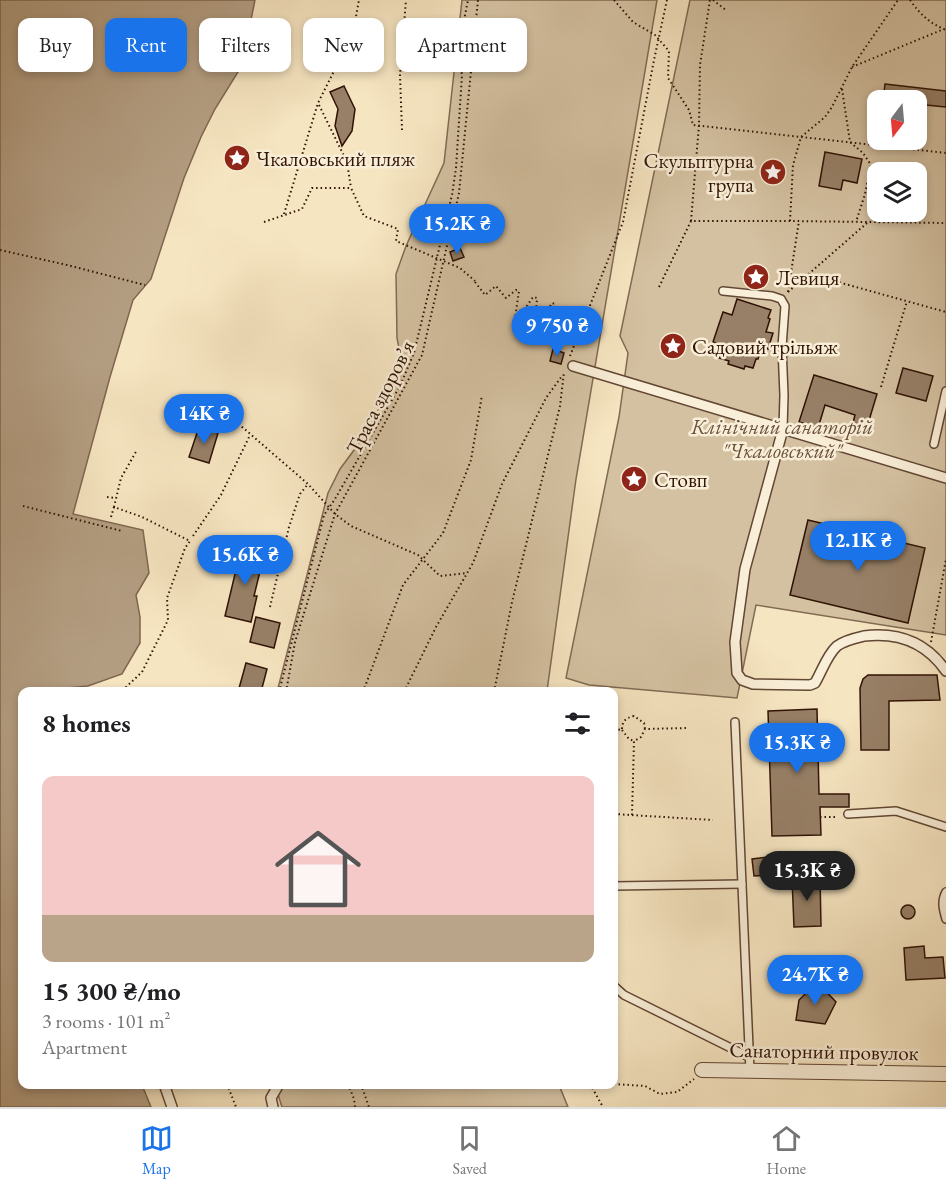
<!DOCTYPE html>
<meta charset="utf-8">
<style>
:root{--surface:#fff;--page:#f2f2f2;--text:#202124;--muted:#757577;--line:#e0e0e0;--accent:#1a73e8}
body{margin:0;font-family:"EB Garamond",serif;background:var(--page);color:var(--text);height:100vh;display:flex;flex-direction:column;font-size:22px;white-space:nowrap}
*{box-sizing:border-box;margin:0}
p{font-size:20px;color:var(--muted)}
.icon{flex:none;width:33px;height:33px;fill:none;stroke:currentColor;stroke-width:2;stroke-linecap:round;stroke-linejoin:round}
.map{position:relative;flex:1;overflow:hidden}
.details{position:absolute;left:18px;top:687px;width:600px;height:402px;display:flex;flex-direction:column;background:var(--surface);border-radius:12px;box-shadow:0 3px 9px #0003}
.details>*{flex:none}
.banner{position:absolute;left:18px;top:18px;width:600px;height:54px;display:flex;gap:12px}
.needle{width:39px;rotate:196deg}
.buttons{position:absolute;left:867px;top:90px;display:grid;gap:12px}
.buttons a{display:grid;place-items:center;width:60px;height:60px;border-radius:12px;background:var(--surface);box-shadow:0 3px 9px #0003;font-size:30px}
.price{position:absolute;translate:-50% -51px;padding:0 14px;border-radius:21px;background:var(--accent);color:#fff;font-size:20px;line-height:39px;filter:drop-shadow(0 2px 3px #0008)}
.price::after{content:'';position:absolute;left:50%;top:36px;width:18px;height:14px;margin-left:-9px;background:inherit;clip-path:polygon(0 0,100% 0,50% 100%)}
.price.selected{background:#222;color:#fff}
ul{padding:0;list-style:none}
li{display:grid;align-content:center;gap:12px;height:318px;padding:0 24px}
li span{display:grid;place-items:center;height:186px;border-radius:12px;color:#555}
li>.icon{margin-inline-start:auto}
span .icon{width:108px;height:108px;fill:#fffc;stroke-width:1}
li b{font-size:26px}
h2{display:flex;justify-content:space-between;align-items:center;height:72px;padding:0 24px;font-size:26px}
.tag{padding:0 21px;border-radius:12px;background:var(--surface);box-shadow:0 3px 9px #0003;font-size:21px;line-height:54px}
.tag.selected{background:var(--accent);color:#fff}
.tab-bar{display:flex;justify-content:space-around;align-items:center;height:84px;border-top:2px solid var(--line);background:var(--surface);font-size:16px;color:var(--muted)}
.tab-bar a{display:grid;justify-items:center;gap:3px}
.tab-bar .selected{color:var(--accent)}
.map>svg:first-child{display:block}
.green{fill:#d4c1a1;stroke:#826a53;stroke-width:1.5;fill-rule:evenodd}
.water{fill:#b39d81;stroke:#7f654f;stroke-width:1.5}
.building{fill:#978067;stroke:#301205;stroke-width:1.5}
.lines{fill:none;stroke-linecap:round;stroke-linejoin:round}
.service-casing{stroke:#624734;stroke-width:10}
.pedestrian-casing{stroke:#624734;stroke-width:12}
.minor-casing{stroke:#624734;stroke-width:16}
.path{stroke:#301205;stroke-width:2;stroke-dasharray:1.5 3;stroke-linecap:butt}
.service{stroke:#f9eed7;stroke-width:7}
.pedestrian{stroke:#f9eed7;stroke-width:9}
.minor{stroke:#f9eed7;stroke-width:14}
.labels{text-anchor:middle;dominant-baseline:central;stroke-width:5;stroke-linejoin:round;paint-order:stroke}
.poi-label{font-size:21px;fill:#301205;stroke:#f9eed7;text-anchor:start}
.street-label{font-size:21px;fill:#301205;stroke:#f9eed7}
.park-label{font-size:21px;font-style:italic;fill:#694f3c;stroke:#f9eed7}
</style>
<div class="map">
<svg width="946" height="1107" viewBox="0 0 946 1107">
<rect width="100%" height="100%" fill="#f6e5c1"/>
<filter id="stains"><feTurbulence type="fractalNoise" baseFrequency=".00333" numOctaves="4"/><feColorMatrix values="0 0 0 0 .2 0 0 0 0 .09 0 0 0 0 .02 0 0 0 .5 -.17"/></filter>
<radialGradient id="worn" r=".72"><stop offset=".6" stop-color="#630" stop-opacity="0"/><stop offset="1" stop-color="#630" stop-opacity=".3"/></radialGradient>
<g class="green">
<polygon points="462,0 657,0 576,479 547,691 277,692 328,493 340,469 366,434 402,364 397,338 396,274 406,246 444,163"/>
<path d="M 690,0 L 946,0 L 946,635 L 756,605 L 737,698 L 589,685 L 566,678 L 619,417 L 628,353 L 620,336 ZM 878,100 L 916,100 L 916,140 L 878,140 ZM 878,172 L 916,172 L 916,212 L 878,212 Z"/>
<polygon points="275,1085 559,1085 568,1107 282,1107"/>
</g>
<polygon class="water" points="0,0 255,0 245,49 238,72 215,109 201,137 184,178 151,279 133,300 110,377 73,514 143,530 149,573 136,595 140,617 140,643 122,674 88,686 57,689 56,691 22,692 22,1084 142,1085 151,1107 0,1107"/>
<g class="building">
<polygon points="885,84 946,91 946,107 916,104 916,100 883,100"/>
<polygon points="344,86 355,109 352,131 342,146 335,126 338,109 330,92"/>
<polygon points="825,152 862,159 857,183 843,180 841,190 819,186"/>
<polygon points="460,248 464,257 453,261 450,252"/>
<polygon points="737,299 771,310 768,318 770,319 766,332 773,333 768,349 762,347 758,359 756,359 753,368 745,366 744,369 728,364 729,361 719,358 723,345 713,342 723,312 732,315"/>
<polygon points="553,349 564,353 561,364 550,361"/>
<polygon points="903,368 933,376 926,401 896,393"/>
<polygon points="814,375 877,394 867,427 853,423 855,415 825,405 818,428 799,422"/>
<polygon points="199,427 218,433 209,463 189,457"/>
<polygon points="808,520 925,548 908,623 790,595"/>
<polygon points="241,549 264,555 254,596 257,596 251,622 225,616"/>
<polygon points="256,617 280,623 274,648 250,642"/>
<polygon points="246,663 267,669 261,692 238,692"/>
<polygon points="868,675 937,675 940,700 889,701 889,750 861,750 860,688 863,679"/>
<polygon points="817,709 819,794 849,794 849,807 820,807 821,835 772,836 768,711"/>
<polygon points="768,857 770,875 754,876 752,859"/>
<polygon points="820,877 821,926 794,927 792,878"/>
<circle cx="908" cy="912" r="7"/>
<polygon points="924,946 925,958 943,957 945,978 906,980 904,948"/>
<polygon points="817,982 836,1002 825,1024 796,1020 799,1000"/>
</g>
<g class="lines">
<defs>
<g id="service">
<polyline points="723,291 772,296 781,299 785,306 782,347 784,395 783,429"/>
<polyline points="934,444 946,391"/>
<polyline points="735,722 750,1071"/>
<polyline points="848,814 896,811 946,827"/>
<polyline points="614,886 742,884"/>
<path d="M 946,892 C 941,901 943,909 946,919"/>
<polyline points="614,986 624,995 749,1057"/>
</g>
<g id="pedestrian">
<polyline points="573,366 946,478"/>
<path d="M 783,429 L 745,569 L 735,642 L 737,673 L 742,680 L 753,684 L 810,685 L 815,683 C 822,671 827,655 837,646 C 845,640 855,638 864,636 C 897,632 926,642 946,671"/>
<polyline points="164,1084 172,1107"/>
<polyline points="273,1107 271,1098 279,1084"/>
</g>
<polyline id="minor" points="702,1070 946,1074"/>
</defs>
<use href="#service" class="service-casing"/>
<use href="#pedestrian" class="pedestrian-casing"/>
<use href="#minor" class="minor-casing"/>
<g class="path">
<polyline points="614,0 633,22 655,35 669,51 668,78 689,110 693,125 946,153"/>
<polyline points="713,0 727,11"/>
<path d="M 910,0 C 920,14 929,23 946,30"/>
<polyline points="852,67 944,29"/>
<polyline points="842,89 850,142 863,153 871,165 865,194 856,222"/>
<polyline points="319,105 347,162 351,188"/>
<polyline points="402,130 400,75 406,0"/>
<polyline points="284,214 318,103 353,33 359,0"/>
<polyline points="691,221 699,125 700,65 710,0"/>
<polyline points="790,221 793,165 801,137 825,117 832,107 852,67 898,0"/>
<polyline points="264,222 302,209 312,188 351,188 364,216 398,229 396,241 460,268 475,281"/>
<polyline points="0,250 67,265 145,285"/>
<polyline points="809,274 946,312"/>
<polyline points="475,282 485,295 496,286 506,298 516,290 519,291 515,318 518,319 533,297 537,298 535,327 537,328 552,303 555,304 552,327 578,335"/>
<polyline points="659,287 691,221 790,221 946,223"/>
<polyline points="788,292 799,221"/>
<polyline points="788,292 867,223"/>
<polyline points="570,356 623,222 654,60 667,0"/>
<polyline points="881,387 907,301"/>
<polyline points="196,399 226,413 308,484 335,514 351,526 418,555 440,576 467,573"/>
<polyline points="107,497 116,498"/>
<polyline points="23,506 122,531"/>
<polyline points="111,517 114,507"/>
<polyline points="193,536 221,495 250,435"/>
<polyline points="270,607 289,527 300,494 308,484"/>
<polyline points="931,642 946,559"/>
<polyline points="118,692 124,689 142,672 168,620 167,598 185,548 190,541 142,517 114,507 121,478 137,450"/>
<polyline points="279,692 324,515 335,499 400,386 414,353 452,195 456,168 462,75 458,51 468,0"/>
<polyline points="286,692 295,642 335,514 422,355 459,193 478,0"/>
<polyline points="363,692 403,585 443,533 471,460 482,395"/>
<polyline points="404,692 436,627 473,563 502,484 546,398 562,376"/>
<polyline points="494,692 512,602 560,406 564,372"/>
<path d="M 614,729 L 622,730 C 622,722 625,718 634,716 L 644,723 L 645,729"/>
<polyline points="622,730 629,739 634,741"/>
<polyline points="614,814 713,820"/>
<polyline points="632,815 634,741 641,737 645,729 687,728"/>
<polyline points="820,817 838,817"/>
<polyline points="227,1084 236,1107"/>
<polyline points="348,1084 354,1099 355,1107"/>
<polyline points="361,1084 369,1107"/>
<polyline points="590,1084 603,1107"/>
<polyline points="614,1084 645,1086 660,1094 677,1092 694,1079"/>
</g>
<use href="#service" class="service"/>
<use href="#pedestrian" class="pedestrian"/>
<use href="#minor" class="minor"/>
</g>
<defs>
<symbol id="sight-disc" viewBox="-11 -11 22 22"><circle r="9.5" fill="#8f2418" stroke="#f9eed7"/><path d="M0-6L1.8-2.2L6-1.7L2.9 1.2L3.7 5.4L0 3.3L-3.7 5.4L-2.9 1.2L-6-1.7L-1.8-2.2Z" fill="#fff"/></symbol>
</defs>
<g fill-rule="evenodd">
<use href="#sight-disc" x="222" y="143" width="30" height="30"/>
<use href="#sight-disc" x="758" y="157" width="30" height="30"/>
<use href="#sight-disc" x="741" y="262" width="30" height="30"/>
<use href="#sight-disc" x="658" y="331" width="30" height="30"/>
<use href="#sight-disc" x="619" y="464" width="30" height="30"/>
</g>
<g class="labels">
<g class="poi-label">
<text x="256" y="158">Чкаловський пляж</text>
<text x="754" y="160" text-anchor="end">Скульптурна<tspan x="754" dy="24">група</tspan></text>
<text x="776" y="277">Левиця</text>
<text x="692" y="346">Садовий трільяж</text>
<text x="654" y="479">Стовп</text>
</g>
<g class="street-label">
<text transform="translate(380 397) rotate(-63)">Траса здоров’я</text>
<text transform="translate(824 1051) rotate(1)">Санаторний провулок</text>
</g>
<g class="park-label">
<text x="782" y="426">Клінічний санаторій<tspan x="782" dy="24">"Чкаловський"</tspan></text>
</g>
</g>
<rect width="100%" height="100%" filter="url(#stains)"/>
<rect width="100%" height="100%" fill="url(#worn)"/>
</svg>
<div class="buttons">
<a><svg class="needle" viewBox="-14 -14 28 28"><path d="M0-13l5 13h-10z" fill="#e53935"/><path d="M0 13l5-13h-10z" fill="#757577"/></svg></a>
<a><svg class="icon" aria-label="layers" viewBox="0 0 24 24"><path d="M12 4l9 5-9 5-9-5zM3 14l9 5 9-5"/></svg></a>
</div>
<b class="price" style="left:457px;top:255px">15.2K ₴</b>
<b class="price" style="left:557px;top:357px">9 750 ₴</b>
<b class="price" style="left:204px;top:445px">14K ₴</b>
<b class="price" style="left:858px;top:572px">12.1K ₴</b>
<b class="price" style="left:245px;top:586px">15.6K ₴</b>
<b class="price" style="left:797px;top:774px">15.3K ₴</b>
<b class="price selected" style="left:807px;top:902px">15.3K ₴</b>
<b class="price" style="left:815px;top:1006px">24.7K ₴</b>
<div class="banner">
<a class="tag">Buy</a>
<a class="tag selected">Rent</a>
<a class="tag">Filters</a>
<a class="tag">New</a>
<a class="tag">Apartment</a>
</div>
<section class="details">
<h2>8 homes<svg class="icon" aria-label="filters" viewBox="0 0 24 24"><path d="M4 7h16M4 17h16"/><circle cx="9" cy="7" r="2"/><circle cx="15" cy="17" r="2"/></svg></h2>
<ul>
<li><span style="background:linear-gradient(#f6c9c9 75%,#b9a48a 0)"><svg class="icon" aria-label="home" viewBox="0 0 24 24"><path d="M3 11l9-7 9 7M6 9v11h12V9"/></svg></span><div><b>15 300 ₴/mo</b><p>3 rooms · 101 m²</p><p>Apartment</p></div></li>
</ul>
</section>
</div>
<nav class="tab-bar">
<a class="selected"><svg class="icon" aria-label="map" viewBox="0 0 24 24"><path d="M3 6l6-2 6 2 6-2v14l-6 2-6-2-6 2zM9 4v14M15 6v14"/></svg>Map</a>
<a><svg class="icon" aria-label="saved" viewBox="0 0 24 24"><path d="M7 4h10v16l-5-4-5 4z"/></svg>Saved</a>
<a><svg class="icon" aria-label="home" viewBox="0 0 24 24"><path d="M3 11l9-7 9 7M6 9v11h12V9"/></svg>Home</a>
</nav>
